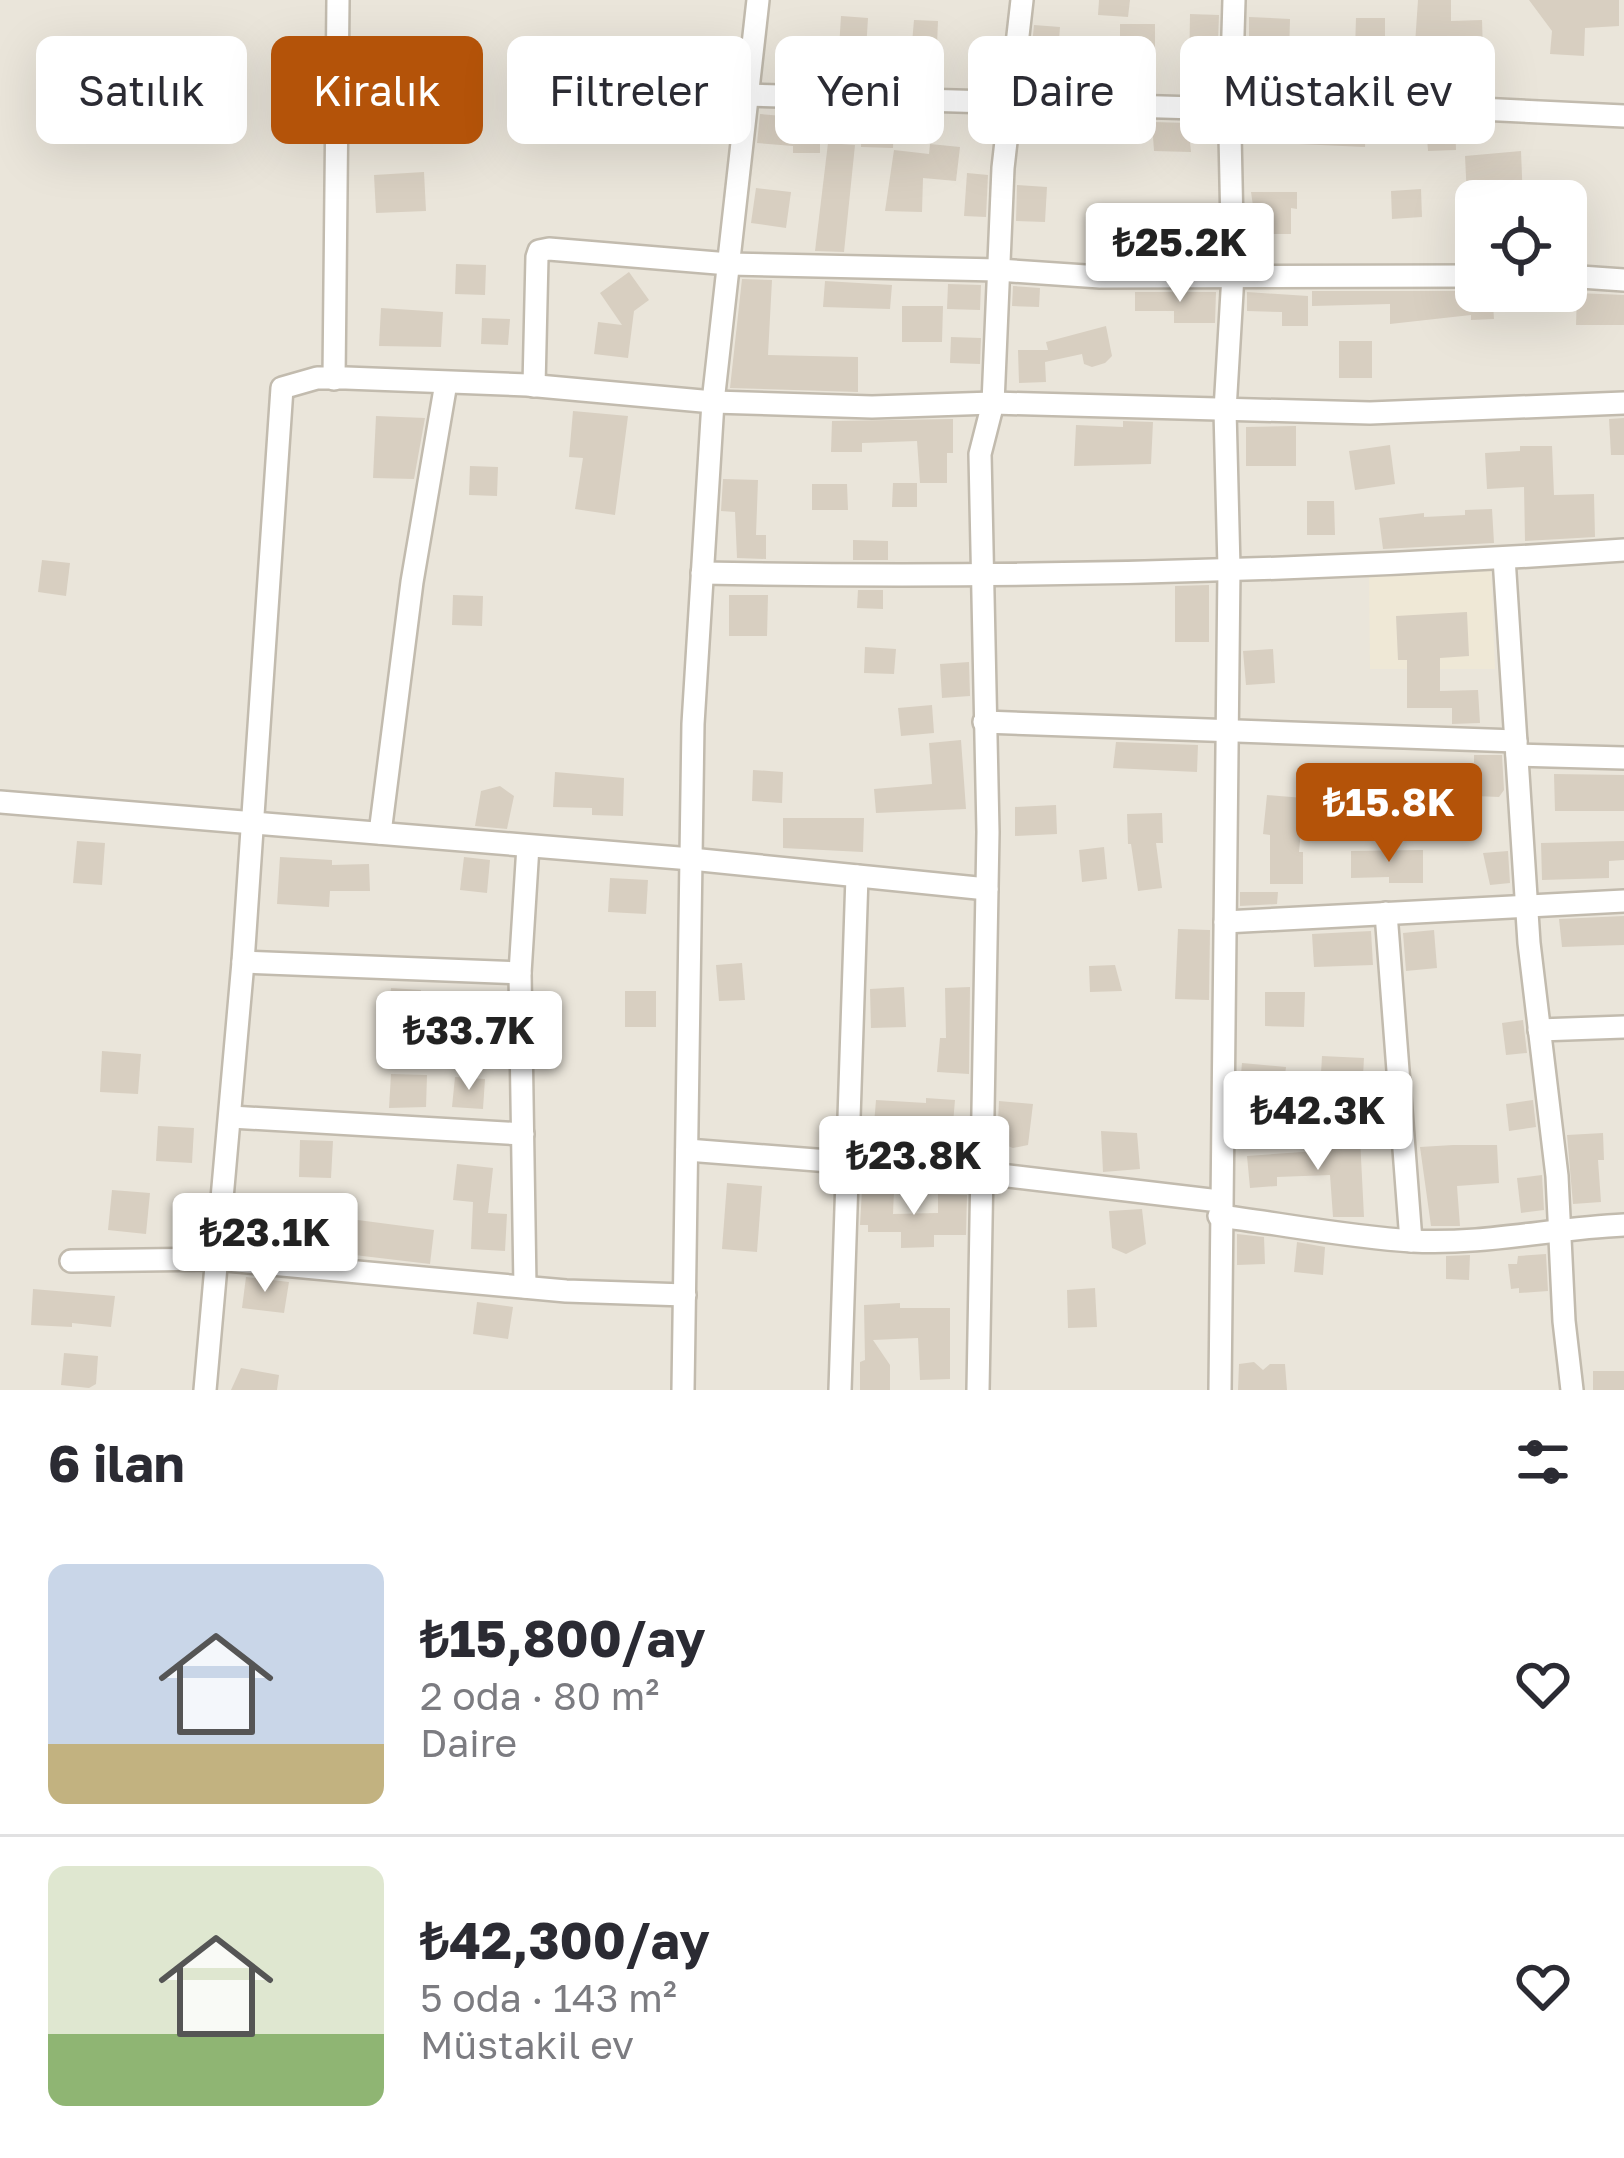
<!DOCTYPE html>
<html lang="tr">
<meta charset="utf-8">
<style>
:root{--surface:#fff;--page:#f7f7f7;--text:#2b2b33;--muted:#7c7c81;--line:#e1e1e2;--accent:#b45309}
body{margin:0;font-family:"Golos Text",sans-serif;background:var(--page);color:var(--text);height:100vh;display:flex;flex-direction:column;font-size:45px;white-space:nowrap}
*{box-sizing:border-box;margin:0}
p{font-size:39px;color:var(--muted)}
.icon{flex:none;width:66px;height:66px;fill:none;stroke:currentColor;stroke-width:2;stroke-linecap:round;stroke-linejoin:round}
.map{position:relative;height:1390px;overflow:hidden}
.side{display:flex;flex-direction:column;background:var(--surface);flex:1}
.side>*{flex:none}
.top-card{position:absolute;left:36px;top:36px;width:1554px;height:108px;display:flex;gap:24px}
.tools{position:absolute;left:1455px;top:180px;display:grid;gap:24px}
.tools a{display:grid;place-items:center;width:132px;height:132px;border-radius:18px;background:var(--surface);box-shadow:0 12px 48px #0002;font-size:60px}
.price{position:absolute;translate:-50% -102px;padding:0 27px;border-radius:12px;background:#fff;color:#222;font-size:39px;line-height:78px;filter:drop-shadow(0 3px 6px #0008)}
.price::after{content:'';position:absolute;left:50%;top:72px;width:36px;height:27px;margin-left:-18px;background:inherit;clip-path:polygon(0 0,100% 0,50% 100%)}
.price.on{background:var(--accent);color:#fff}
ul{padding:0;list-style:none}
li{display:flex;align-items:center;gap:36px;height:300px;padding:0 48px}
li+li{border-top:3px solid var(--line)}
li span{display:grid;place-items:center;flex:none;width:336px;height:240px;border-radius:18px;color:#555}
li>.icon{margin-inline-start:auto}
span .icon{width:144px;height:144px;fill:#fffc;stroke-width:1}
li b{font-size:51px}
h2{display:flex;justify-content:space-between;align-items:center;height:144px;padding:0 48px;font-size:51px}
.tag{padding:0 42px;border-radius:18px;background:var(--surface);box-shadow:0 12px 48px #0002;font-size:42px;line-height:108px}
.tag.on{background:var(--accent);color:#fff}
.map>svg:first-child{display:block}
.residential{fill:#eae5da;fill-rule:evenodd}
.education{fill:#efe8d6}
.building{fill:#d8cfc1}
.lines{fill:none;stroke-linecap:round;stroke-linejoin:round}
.street-casing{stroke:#c2bbae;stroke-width:26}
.street{stroke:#fff;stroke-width:21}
</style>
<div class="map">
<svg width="1624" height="1390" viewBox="0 0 1624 1390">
<rect width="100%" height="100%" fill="#f6f3ec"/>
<path class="residential" d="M 0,0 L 1624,0 L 1624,1390 L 0,1390 ZM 1476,201 L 1566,201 L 1566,291 L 1476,291 Z"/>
<polygon class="education" points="1491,569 1495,669 1370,669 1369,576"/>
<g class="building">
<polygon points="1099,0 1130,0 1128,17 1098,15"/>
<polygon points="1418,0 1451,0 1451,21 1482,20 1483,52 1421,55 1421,46 1415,44"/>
<polygon points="1529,0 1619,0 1619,26 1585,28 1584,56 1550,54 1552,31"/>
<polygon points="1190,14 1219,15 1216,94 1184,93 1189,75"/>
<polygon points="841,16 868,18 866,50 839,48"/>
<polygon points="1249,17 1290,19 1289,54 1249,53"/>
<polygon points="1356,18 1385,18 1385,49 1355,49"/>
<polygon points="914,20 938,21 937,45 912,43"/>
<rect x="1120" y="24" width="35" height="35"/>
<polygon points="1034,25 1060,27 1056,78 1029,76"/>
<polygon points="973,59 1000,60 997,87 971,87"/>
<polygon points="862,113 894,114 893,148 861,147"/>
<polygon points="760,114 783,116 782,120 820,120 820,153 793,153 793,146 757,143"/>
<polygon points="1053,119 1085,120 1085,141 1053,140"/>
<polygon points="1366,121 1365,147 1276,143 1277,123"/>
<polygon points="1152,122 1188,123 1191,152 1154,151"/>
<polygon points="1426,122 1455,123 1456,150 1428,151"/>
<polygon points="828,143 855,145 844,252 815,251"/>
<polygon points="930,144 960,147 956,181 923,178 922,212 885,211 894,150 929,154"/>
<polygon points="1521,151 1523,201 1476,201 1476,228 1463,229 1462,198 1467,198 1465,156"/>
<polygon points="424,172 426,211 376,213 374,175"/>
<polygon points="967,173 988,175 986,217 964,216"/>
<polygon points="1017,185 1047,187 1045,222 1016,221"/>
<polygon points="756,188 791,192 786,228 751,223"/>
<polygon points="1421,189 1422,217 1392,219 1391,191"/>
<polygon points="1251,192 1297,192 1297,209 1291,208 1291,234 1257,234"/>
<polygon points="1165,232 1217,234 1218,262 1166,262"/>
<polygon points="456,264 486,265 485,295 455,294"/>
<polygon points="629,272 649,300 634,311 628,358 594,354 598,322 622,325 600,293"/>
<polygon points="742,279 772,280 768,355 858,357 858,392 730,388"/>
<polygon points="825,281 892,285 890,309 823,307"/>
<polygon points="948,284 981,285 980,310 947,309"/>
<polygon points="1013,286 1040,288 1039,307 1012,306"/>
<polygon points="1312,291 1492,291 1494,319 1471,320 1471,315 1390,324 1390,304 1312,306"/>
<polygon points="1135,292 1216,292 1215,323 1174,323 1174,311 1135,311"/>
<polygon points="1247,292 1308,296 1308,326 1282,326 1282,312 1247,311"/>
<polygon points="1577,293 1624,295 1624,325 1576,325"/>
<polygon points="902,306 943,306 942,342 902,342"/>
<polygon points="381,308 443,312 441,347 379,346"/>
<polygon points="482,318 510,319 508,345 481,344"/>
<polygon points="1106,326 1112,356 1105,363 1092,367 1084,364 1082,354 1045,362 1046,382 1019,383 1018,350 1048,350 1046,342"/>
<polygon points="951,337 981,338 980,364 950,363"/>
<rect x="1339" y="341" width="33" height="37"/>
<polygon points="573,411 628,416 615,515 575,509 583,458 569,457"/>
<polygon points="376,416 425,418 414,479 373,478"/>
<polygon points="1624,418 1624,455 1611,455 1609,419"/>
<polygon points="953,419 953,453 947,453 947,483 920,483 917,441 862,443 862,452 831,452 832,421"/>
<polygon points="1123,421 1153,422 1151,464 1074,466 1076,425 1123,427"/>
<polygon points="1296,426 1296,466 1246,466 1246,427"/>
<polygon points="1390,445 1395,484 1355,490 1349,451"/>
<polygon points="1520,446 1552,446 1554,495 1594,494 1595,537 1525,541 1524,487 1487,489 1485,453 1520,451"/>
<polygon points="470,466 498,467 497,496 469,495"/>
<polygon points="723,479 758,480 756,535 766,535 766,559 737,558 735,512 721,511"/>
<polygon points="893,483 917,483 917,507 892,507"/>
<polygon points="812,484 847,484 848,510 812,510"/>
<polygon points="1307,501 1334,501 1335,535 1307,535"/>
<polygon points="1492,509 1494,543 1383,549 1379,518 1424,513 1424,517 1465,515 1465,510"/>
<polygon points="853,540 888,541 888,560 853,560"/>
<polygon points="42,560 70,563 66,596 38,592"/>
<polygon points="1209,585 1209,642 1175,642 1175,586"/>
<polygon points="858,590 883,590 883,609 857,608"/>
<polygon points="453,595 483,596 482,626 452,625"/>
<polygon points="729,595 768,595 767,636 729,636"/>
<polygon points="1467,612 1469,656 1440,658 1440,691 1478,690 1480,723 1452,724 1452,708 1407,708 1407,660 1398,660 1396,616"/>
<polygon points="865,647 896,649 894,674 864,673"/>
<polygon points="1273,649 1275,683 1246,685 1243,651"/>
<polygon points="969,662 970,696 942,698 940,664"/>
<polygon points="932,705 934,733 901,736 898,708"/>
<polygon points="961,740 966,809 876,813 874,789 932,784 929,743"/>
<polygon points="1116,742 1198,745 1197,772 1113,768"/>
<polygon points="1474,755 1502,755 1504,790 1499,797 1476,796 1452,763 1474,763"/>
<polygon points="1452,763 1452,795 1420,796 1420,764"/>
<polygon points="753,770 783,772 782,803 752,801"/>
<polygon points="555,772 624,778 623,816 592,815 592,808 553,807"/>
<polygon points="1554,774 1624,775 1624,811 1555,811"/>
<polygon points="500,786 514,796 507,829 475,826 481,791"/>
<polygon points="1267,795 1304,798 1299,852 1303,852 1303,884 1270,884 1270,835 1263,834"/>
<polygon points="1056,805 1057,834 1015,836 1015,807"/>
<polygon points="1162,813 1163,843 1156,843 1162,888 1138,891 1131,844 1128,844 1127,814"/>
<polygon points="783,818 864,818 863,852 783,848"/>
<polygon points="77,841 105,843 102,885 73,883"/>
<polygon points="1624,841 1624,860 1609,861 1609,878 1542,880 1541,843"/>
<polygon points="1104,847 1107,879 1082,882 1079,850"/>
<polygon points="1423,850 1423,883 1389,883 1389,877 1351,878 1351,851"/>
<polygon points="1508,851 1510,883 1490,885 1483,853"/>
<polygon points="280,857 332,860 332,865 369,864 370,891 330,891 329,907 277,904"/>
<polygon points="464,857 490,860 487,893 460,890"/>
<polygon points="610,878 648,880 646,914 608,912"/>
<polygon points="1240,892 1278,892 1277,904 1240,906"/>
<polygon points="1624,916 1624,945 1562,947 1559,919"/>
<polygon points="1178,929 1210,930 1209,1000 1175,999"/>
<polygon points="1434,930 1437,968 1406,971 1403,933"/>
<polygon points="1371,931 1373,965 1314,967 1312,934"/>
<polygon points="742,963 745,1000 719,1001 716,965"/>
<polygon points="1115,965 1122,991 1090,992 1089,966"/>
<polygon points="904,987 906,1027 871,1028 870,989"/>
<polygon points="970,987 969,1074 937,1072 940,1038 946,1038 945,988"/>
<polygon points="391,988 421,990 418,1023 388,1021"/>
<rect x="625" y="991" width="31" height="36"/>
<polygon points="1265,992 1305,992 1304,1027 1265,1026"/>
<polygon points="1523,1020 1527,1053 1506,1055 1502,1023"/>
<polygon points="102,1051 141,1054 138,1094 100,1092"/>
<polygon points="1322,1056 1364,1058 1362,1093 1320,1091"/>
<polygon points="1242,1063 1286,1067 1282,1101 1239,1097"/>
<polygon points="391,1074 427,1075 426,1107 389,1108"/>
<polygon points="455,1077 485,1079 483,1109 452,1107"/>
<polygon points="926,1098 955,1100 952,1135 944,1132 941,1142 912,1131 912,1139 873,1137 876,1100 926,1103"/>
<polygon points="1533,1100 1536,1127 1509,1131 1506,1104"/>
<polygon points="999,1101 1033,1104 1028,1145 1013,1148 997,1142"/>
<polygon points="158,1126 194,1128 192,1163 156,1161"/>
<polygon points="1101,1131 1137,1133 1140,1169 1103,1172"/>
<polygon points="1603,1133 1604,1160 1598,1160 1601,1202 1573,1204 1567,1135"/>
<polygon points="1331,1138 1360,1138 1364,1217 1333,1217 1330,1175 1277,1177 1277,1186 1250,1188 1247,1156 1331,1150"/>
<polygon points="300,1140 333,1141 331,1178 299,1177"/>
<polygon points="1453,1145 1497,1145 1499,1183 1457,1186 1460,1226 1431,1226 1420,1147"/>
<polygon points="457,1164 493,1168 488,1213 507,1214 505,1251 471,1249 473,1202 453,1200"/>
<polygon points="1542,1175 1544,1210 1521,1213 1517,1178"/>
<polygon points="727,1183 762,1186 757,1252 722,1249"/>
<polygon points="112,1190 150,1193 146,1234 108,1230"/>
<polygon points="862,1190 894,1190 893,1214 938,1213 938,1194 967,1195 966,1235 934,1235 934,1247 901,1248 901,1232 868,1232 868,1225 860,1225"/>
<polygon points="1142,1209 1146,1244 1126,1254 1112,1248 1109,1211"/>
<polygon points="350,1219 434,1230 430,1264 346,1254"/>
<polygon points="1237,1234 1264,1237 1265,1264 1237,1265"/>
<polygon points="1297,1242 1325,1247 1323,1275 1294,1272"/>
<polygon points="1546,1254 1548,1291 1519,1293 1519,1288 1511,1289 1508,1264 1517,1264 1518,1256"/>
<polygon points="1470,1255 1469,1280 1446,1279 1446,1256"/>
<polygon points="246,1277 289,1282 284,1313 242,1308"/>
<polygon points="1095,1288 1097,1327 1068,1328 1067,1290"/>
<polygon points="33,1289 115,1296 111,1327 72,1323 72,1327 31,1325"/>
<polygon points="477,1302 513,1307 508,1339 473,1334"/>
<polygon points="900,1303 900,1308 950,1308 950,1379 920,1380 918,1338 873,1340 890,1365 890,1390 860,1390 860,1362 865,1360 864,1305"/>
<polygon points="64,1353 98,1356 96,1384 89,1388 61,1385"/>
<polygon points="1254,1362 1263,1370 1270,1364 1285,1364 1287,1390 1238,1390 1239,1364"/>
<polygon points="241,1368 279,1375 277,1390 231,1390"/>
<rect x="1593" y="1371" width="31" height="19"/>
</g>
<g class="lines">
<defs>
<g id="street">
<polyline points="745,95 1231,109 1395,105 1624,116"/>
<polyline points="1566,276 1624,280"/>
<polyline points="334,379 338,0"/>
<polyline points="534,386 537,257 539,251 549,249 729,264 998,270 1100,277 1476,276"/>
<polyline points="1504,558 1529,943 1557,1176 1564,1321 1572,1390"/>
<path d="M 702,573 C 1009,579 1318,571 1624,550"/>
<polyline points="984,722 1516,741"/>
<polyline points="1517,755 1624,758"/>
<polyline points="0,802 691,859 987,889"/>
<polyline points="380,833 412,582 446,383"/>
<polyline points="1386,913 1411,1241"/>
<polyline points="1225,922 1624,901"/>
<polyline points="243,962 520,973"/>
<polyline points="1539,1030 1624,1027"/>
<polyline points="231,1117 523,1134"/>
<polyline points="687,1150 983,1173 1219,1201"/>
<path d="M 1219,1216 C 1283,1224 1348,1237 1412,1241 C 1484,1245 1553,1228 1624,1225"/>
<polyline points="71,1261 215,1259 566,1291 685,1295"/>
<polyline points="525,1287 520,973 528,846"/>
<polyline points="205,1390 243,962 282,388 317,378 346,378 527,385 713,402 872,407 993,403 1370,413 1624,403"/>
<polyline points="683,1390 693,724 713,402 758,0"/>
<polyline points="840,1390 857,876"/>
<polyline points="978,1390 988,832 980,454 993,403 1003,168 1022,0"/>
<polyline points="1220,1390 1229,568 1225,410 1233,275 1230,134 1234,0"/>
</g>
</defs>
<use href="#street" class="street-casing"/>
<use href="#street" class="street"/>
</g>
</svg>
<div class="tools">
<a><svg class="icon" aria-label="locate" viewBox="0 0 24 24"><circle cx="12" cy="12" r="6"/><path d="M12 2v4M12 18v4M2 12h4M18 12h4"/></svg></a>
</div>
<b class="price" style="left:1180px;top:305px">₺25.2K</b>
<b class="price on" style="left:1389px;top:865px">₺15.8K</b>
<b class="price" style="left:469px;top:1093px">₺33.7K</b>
<b class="price" style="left:1318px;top:1173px">₺42.3K</b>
<b class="price" style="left:914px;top:1218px">₺23.8K</b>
<b class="price" style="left:265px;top:1295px">₺23.1K</b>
<div class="top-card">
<a class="tag">Satılık</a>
<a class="tag on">Kiralık</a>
<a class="tag">Filtreler</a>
<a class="tag">Yeni</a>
<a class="tag">Daire</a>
<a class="tag">Müstakil ev</a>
</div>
</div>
<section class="side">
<h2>6 ilan<svg class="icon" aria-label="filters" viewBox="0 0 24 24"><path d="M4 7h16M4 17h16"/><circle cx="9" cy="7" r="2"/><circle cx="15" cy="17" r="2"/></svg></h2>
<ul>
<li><span style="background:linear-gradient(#c9d6e8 75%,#c2b280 0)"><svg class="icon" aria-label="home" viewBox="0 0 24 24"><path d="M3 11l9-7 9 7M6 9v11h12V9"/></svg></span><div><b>₺15,800/ay</b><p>2 oda · 80 m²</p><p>Daire</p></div><svg class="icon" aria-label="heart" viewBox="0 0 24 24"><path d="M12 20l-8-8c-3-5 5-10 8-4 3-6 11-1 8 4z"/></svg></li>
<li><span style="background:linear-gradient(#dfe7d0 70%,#8fb573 0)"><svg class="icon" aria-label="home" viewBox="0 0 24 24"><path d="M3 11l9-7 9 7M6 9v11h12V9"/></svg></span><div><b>₺42,300/ay</b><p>5 oda · 143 m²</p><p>Müstakil ev</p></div><svg class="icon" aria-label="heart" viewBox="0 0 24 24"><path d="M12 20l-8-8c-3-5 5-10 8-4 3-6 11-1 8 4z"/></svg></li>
</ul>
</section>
